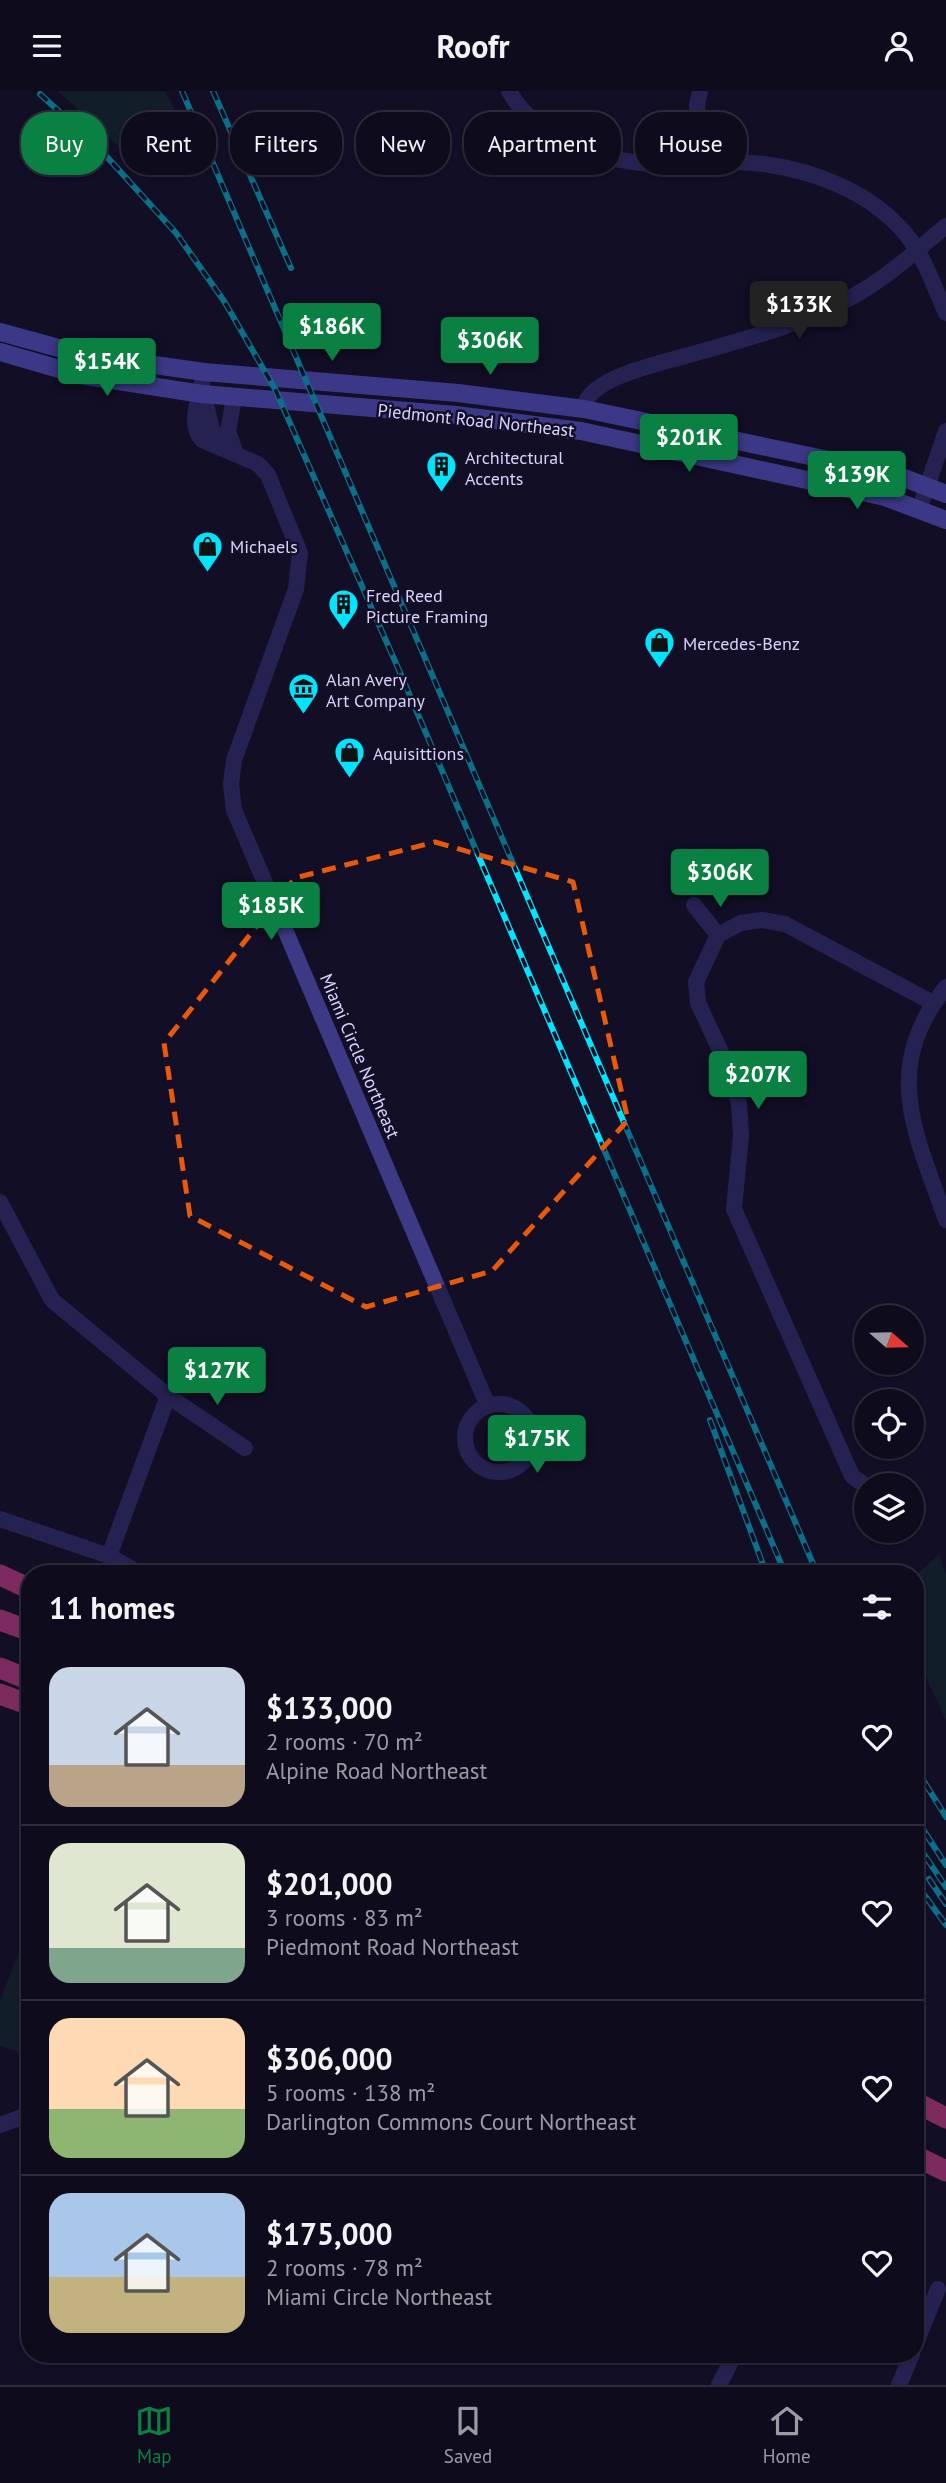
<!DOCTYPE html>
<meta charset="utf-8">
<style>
:root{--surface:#0e0b1c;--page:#1c1929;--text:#f1f3f6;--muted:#9b9ba3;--line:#2e2b3b;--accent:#0b8043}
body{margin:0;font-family:"PT Sans",sans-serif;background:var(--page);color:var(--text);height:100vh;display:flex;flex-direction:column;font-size:26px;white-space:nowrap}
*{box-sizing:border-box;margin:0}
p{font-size:23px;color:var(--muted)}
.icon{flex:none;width:38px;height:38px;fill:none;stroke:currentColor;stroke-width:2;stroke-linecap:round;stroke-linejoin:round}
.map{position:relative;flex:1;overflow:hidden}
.drawer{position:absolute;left:21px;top:1474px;width:903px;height:798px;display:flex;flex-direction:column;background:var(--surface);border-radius:28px;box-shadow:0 2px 5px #0004,0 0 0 2px var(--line)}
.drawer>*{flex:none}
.banner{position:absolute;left:21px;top:21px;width:905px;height:63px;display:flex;gap:14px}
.needle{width:46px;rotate:110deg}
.buttons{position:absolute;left:854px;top:1214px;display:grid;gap:14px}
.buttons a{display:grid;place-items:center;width:70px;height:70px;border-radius:50%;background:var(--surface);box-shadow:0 2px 5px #0004,0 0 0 2px var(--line);font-size:35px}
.price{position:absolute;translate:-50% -60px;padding:0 16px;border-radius:7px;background:var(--accent);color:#fff;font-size:23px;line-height:46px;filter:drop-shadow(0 2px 4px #0008)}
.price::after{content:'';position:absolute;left:50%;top:42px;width:21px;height:16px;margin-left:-10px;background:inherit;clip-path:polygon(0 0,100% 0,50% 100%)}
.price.on{background:#222;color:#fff}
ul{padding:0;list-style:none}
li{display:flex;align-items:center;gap:21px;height:175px;padding:0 28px}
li+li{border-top:2px solid var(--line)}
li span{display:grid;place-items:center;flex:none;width:196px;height:140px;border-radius:21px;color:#555}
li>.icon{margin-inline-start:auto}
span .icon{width:84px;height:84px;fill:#fffc;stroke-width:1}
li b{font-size:30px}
h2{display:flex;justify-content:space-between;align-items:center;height:84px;padding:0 28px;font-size:30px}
.tag{padding:0 24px;border-radius:28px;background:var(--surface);box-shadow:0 2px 5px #0004,0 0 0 2px var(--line);font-size:24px;line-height:63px}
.tag.on{background:var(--accent);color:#fff}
header{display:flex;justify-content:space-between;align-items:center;height:91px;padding:0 28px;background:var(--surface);font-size:32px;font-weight:700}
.dock{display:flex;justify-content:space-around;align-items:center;height:98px;border-top:2px solid var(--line);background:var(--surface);font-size:19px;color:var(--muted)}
.dock a{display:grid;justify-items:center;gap:4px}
.dock .on{color:var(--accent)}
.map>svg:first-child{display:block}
.green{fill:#12302f}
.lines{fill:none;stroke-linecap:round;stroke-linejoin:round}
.minor{stroke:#3d3a85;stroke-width:16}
.secondary{stroke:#6f6bff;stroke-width:18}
.motorway{stroke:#ff4fa3;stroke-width:21}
.rail-casing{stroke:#00e5ff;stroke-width:6}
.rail{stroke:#130f26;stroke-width:3.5;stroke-dasharray:10;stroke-linecap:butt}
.marked{fill:none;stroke:#e8590c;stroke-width:5;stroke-dasharray:14 9;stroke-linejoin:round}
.labels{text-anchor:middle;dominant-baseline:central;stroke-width:5;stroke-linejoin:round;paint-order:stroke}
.street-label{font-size:18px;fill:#d9d4ff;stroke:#130f26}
.poi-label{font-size:18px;fill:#d9d4ff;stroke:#130f26;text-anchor:start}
</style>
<header><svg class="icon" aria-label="menu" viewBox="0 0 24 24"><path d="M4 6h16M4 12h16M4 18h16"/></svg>Roofr<svg class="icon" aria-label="person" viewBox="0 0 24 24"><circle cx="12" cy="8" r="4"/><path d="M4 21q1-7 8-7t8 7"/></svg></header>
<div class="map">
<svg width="946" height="2294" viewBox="0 0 946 2294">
<rect width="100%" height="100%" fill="#130f26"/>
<g class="green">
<polygon points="58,0 165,0 189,46 141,76"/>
<polygon points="939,1464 946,1483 946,1629 915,1562 915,1485"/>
<polygon points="30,1834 30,1966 0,1954 0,1909"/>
</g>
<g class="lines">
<g class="minor">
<path d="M 509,0 C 538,52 607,71 662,74 C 696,75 730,68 764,73 C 815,80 870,101 905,142 C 924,164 934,196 946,222"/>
<polyline points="700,72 697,14 700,0"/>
<path d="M 204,281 C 202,303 186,331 202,349 L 258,373 L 268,384 L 300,462 L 296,498 L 234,669 L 231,693 L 234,719 L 488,1315"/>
<path d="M 202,303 C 213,325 204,338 227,357"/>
<polyline points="234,307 228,340 236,363"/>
<path d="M 584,318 C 585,288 658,273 682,266 C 742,249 803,234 857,203 C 889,185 918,158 946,135"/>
<polyline points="919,419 946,340"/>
<polyline points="694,814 718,844"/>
<path d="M 946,896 C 880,977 916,1043 946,1129"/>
<polyline points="0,1111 52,1209 168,1305 245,1357"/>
<circle cx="499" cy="1347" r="34"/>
<polyline points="866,1395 852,1385 734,1118 741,1044 739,1013 728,976 698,912 696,891 718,844 741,832 762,829 785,833 933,912"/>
<polyline points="0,1428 109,1465 139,1482"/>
<polyline points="109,1465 168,1305"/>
<polyline points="0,2034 22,2026 30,2018"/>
<polyline points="915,2254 938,2198"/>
<polyline points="719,2294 735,2263"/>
<polyline points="899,2294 912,2263"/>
</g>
<g class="secondary">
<polyline points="0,241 84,264 204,281 458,302 584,318 891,382 946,403"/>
<polyline points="0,261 80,284 202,303 456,324 581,340 885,406 946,429"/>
</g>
<g class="motorway">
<polyline points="0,1484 30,1498"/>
<polyline points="0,1529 30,1540"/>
<polyline points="0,1577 30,1589"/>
<polyline points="0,1603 30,1614"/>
<polyline points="915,2011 946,2027"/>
<polyline points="915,2065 946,2080"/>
</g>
<defs>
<g id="rail">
<polyline points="182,0 817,1482"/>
<polyline points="213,0 291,177"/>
<polyline points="40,3 98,56 176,142 224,210 275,298 402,586 785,1482"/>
<polyline points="710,1329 766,1482"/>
<polyline points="915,1676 946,1726"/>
<polyline points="915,1726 946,1774"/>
<polyline points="915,1750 946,1796"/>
<polyline points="929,1788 946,1813"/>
<polyline points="915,1791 946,1834"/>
</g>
</defs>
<use href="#rail" class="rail-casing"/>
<use href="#rail" class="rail"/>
</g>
<path d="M0 0H946V2294H0ZM 435,751 L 573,791 L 628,1029 L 492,1180 L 366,1216 L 190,1125 L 164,952 L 295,787 Z" fill="#130f26" fill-opacity=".55" fill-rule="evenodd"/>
<path class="marked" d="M 435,751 L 573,791 L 628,1029 L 492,1180 L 366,1216 L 190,1125 L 164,952 L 295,787 Z"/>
<defs>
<symbol id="building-pin" viewBox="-11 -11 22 30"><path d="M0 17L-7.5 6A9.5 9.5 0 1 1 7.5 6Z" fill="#00e5ff" stroke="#130f26"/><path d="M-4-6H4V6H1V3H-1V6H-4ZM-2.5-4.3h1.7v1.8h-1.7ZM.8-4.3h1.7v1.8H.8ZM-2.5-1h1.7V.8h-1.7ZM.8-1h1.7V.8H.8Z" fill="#111"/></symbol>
<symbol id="shop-pin" viewBox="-11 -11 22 30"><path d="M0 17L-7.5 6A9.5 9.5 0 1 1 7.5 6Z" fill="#00e5ff" stroke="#130f26"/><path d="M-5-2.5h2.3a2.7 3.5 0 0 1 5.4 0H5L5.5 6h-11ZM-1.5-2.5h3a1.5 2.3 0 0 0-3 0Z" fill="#111"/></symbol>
<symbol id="museum-pin" viewBox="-11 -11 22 30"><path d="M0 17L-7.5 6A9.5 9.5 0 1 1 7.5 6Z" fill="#00e5ff" stroke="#130f26"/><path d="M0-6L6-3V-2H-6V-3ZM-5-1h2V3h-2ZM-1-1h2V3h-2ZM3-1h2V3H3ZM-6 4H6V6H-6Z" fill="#111"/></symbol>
</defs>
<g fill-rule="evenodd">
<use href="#building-pin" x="424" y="358" width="35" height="47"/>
<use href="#shop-pin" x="190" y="438" width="35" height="47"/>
<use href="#building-pin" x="326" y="496" width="35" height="47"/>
<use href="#shop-pin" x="642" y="534" width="35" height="47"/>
<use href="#museum-pin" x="286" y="580" width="35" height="47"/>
<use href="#shop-pin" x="332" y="644" width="35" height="47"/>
</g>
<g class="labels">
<g class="street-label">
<text transform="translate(476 329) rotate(6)">Piedmont Road Northeast</text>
<text transform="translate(360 965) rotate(67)">Miami Circle Northeast</text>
</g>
<g class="poi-label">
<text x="465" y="366">Architectural<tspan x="465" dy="21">Accents</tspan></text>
<text x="230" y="455">Michaels</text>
<text x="366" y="504">Fred Reed<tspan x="366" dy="21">Picture Framing</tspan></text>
<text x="683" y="552">Mercedes-Benz</text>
<text x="326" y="588">Alan Avery<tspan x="326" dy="21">Art Company</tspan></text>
<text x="373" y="662">Aquisittions</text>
</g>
</g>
</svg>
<div class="buttons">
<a><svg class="needle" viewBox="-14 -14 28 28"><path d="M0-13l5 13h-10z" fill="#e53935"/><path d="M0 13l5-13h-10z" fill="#9b9ba3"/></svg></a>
<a><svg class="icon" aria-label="locate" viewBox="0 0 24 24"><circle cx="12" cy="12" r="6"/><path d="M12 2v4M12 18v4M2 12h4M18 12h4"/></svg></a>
<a><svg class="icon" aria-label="layers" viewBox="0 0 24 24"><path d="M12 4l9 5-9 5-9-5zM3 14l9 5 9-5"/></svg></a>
</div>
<b class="price on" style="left:799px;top:250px">$133K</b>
<b class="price" style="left:332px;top:272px">$186K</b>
<b class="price" style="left:490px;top:286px">$306K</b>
<b class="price" style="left:107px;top:307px">$154K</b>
<b class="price" style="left:689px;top:383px">$201K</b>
<b class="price" style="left:857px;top:420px">$139K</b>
<b class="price" style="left:720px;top:818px">$306K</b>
<b class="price" style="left:271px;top:851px">$185K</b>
<b class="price" style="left:758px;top:1020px">$207K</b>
<b class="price" style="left:217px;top:1316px">$127K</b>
<b class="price" style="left:537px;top:1384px">$175K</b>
<div class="banner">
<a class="tag on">Buy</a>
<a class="tag">Rent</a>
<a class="tag">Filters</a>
<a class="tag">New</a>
<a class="tag">Apartment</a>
<a class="tag">House</a>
</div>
<section class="drawer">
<h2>11 homes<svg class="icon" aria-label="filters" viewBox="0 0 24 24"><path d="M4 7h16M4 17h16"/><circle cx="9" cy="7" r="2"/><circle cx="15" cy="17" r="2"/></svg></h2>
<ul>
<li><span style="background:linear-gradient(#c9d6e8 70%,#b9a48a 0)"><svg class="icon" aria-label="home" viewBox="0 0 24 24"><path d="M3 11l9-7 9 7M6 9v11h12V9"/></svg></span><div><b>$133,000</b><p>2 rooms · 70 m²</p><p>Alpine Road Northeast</p></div><svg class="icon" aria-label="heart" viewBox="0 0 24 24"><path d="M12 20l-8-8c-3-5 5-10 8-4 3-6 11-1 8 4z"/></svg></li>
<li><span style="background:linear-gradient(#dfe7d0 75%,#7fa58c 0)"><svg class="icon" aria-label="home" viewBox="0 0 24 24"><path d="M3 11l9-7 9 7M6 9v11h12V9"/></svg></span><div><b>$201,000</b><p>3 rooms · 83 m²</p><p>Piedmont Road Northeast</p></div><svg class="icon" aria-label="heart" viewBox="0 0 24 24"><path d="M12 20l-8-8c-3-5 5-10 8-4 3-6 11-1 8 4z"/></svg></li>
<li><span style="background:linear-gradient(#ffd9b3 65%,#8fb573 0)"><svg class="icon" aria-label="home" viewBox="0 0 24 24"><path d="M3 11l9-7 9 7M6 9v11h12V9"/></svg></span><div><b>$306,000</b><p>5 rooms · 138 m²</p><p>Darlington Commons Court Northeast</p></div><svg class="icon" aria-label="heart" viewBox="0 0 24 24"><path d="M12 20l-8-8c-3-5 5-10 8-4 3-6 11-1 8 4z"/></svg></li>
<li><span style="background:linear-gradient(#a9c7e8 60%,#c2b280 0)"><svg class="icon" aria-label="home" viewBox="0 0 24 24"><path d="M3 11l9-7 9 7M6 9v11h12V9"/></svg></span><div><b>$175,000</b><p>2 rooms · 78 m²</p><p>Miami Circle Northeast</p></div><svg class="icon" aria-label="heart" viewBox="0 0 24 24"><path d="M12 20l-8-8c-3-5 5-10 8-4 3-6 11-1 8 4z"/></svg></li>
</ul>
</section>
</div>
<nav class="dock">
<a class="on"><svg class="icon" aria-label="map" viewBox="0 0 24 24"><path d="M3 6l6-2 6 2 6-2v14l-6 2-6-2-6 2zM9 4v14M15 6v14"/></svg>Map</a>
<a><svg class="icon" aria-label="saved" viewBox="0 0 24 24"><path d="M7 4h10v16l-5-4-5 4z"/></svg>Saved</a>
<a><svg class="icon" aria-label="home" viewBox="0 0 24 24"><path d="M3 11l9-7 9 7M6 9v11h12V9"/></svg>Home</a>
</nav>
